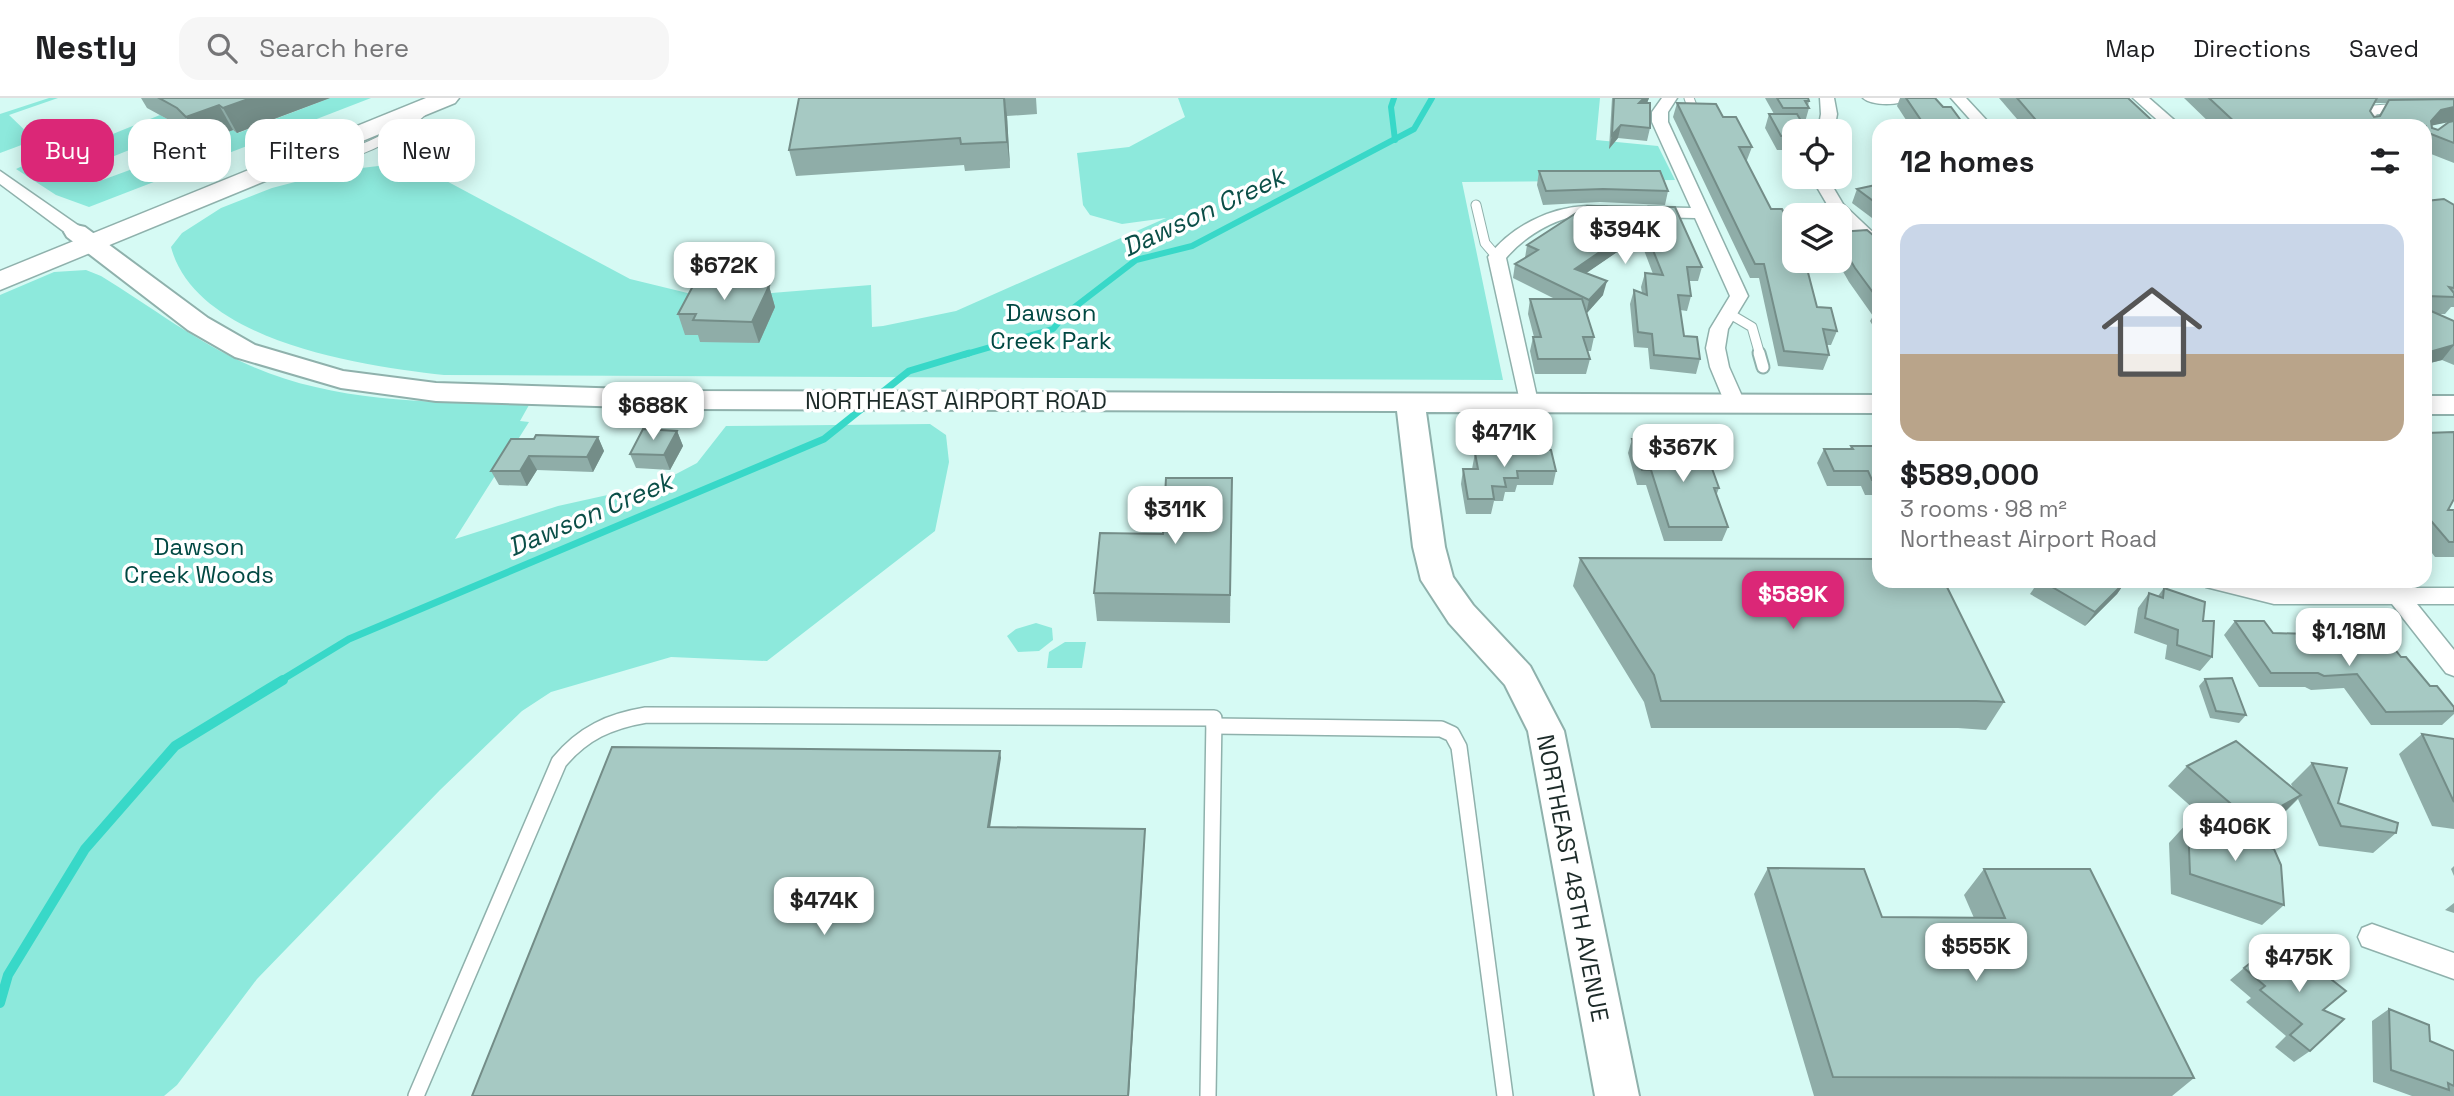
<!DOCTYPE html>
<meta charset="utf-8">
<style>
:root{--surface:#fff;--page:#f6f6f6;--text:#202124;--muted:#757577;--line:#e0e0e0;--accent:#db2777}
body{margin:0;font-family:"Space Grotesk",sans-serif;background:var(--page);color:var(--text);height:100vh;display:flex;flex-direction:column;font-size:26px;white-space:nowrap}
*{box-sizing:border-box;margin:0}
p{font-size:23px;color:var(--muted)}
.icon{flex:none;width:38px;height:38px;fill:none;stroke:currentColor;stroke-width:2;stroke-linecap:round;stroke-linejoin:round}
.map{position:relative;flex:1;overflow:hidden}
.details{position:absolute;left:1872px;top:21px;width:560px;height:469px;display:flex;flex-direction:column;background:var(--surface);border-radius:21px;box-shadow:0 4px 18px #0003}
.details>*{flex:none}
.banner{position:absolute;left:21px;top:21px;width:665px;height:63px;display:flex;gap:14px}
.buttons{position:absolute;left:1782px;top:21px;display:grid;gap:14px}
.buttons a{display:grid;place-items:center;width:70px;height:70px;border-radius:14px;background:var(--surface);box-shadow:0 4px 18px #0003;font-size:35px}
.price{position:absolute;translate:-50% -60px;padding:0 16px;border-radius:14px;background:#fff;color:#222;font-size:23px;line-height:46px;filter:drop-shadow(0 2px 4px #0008)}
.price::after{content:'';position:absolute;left:50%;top:42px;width:21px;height:16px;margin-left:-10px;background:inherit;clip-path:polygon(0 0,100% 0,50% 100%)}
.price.on{background:var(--accent);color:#fff}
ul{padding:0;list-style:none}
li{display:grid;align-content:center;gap:14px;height:371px;padding:0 28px}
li+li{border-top:2px solid var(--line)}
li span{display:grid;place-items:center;height:217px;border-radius:21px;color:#555}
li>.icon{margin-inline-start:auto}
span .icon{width:126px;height:126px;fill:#fffc;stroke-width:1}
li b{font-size:30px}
h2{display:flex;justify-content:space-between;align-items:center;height:84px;padding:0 28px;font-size:30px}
.chip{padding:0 24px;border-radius:21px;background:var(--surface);box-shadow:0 4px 18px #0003;font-size:24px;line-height:63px}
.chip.on{background:var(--accent);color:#fff}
header{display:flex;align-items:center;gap:42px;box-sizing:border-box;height:98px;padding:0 35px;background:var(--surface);border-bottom:2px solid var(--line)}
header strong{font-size:33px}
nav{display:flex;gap:38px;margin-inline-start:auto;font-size:24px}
.search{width:490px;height:63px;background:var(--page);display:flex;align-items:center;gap:18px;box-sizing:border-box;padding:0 24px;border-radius:21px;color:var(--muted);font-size:26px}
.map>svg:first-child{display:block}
.green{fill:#8de9dc}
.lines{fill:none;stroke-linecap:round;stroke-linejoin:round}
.stream-far2{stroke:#38d8c8;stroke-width:6}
.stream-far1{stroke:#38d8c8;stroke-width:7}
.stream{stroke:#38d8c8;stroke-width:10}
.lane-far2-casing{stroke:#8fb1ac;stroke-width:11}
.lane-far1-casing{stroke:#8fb1ac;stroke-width:15}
.lane-casing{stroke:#8fb1ac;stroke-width:18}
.street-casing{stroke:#8fb1ac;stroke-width:3}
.secondary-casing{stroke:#8fb1ac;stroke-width:4}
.primary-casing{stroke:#8fb1ac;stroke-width:3}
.lane-far2{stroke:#fff;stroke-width:9}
.lane-far1{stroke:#fff;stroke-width:11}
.lane{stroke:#fff;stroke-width:15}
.street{fill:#fff;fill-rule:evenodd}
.secondary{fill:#fff;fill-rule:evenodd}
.primary{fill:#fff;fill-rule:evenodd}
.wall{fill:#8fada8;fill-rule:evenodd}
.shaded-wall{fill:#748d88}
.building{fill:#a6c9c3;stroke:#748d88;stroke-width:2}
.labels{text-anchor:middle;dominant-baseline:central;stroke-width:7;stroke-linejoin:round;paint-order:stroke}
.park-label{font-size:24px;fill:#004842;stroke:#fff}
.street-label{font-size:24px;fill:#1d2b29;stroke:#fff}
.water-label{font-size:26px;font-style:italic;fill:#0b4f48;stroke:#fff}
</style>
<header>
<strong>Nestly</strong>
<div class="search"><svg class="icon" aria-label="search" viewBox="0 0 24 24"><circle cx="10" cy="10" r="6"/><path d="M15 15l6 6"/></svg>Search here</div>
<nav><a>Map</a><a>Directions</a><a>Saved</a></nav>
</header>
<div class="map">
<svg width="2454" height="998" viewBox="0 0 2454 998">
<rect width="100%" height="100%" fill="#d6faf4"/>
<g class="green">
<polygon points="49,0 58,0 9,17 35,42 0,55 0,16"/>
<polygon points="330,0 371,0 89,109 56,97 16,71 54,53 63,56 160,17 184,30 87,69 97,84 187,51 177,35 187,30 201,43 233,32 238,35"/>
<path d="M 1178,0 L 1600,0 L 1596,42 L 1658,48 L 1675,82 L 1462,84 L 1503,282 L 444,277 C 363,268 196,244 171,149 L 182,135 L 221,110 L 272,90 L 337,73 L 411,64 L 630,181 L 708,200 L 871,187 L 872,229 L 883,228 L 956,213 L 1166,120 L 1122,126 L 1090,117 L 1083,107 L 1077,55 L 1129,49 L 1185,19 Z"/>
<path d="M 86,172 L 101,178 C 150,208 198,245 251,268 C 337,306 437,304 529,307 L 520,323 L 529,324 L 455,441 L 558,408 L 657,386 L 697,365 L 726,328 L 930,326 L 946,337 L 949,364 L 935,433 L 767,563 L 671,559 L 551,594 L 522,613 L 440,692 L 257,881 L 177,987 L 164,998 L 0,998 L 0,197 L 54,174 Z"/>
<polygon points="1036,525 1052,530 1053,542 1039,553 1018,554 1007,538 1016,531"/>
<polygon points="1065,544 1086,544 1082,570 1047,570 1049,554"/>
</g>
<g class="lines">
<g class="stream-far2">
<polyline points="1394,0 1391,9 1395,42"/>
<polyline points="963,257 1053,231 1067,215 1136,162 1192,148 1414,31 1432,0"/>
</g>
<polyline class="stream-far1" points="280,583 349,541 824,341 909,273 969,255"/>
<polyline class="stream" points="0,905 8,877 85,751 175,648 283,582"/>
<defs>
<g id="lane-far2">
<polyline points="1689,0 1692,8"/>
<polyline points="2366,28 2374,12 2400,10"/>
<path d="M 286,70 C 339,62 387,48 426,10"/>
<polyline points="1476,107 1485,145 1497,159"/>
<polyline points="1730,216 1752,229 1760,257"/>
</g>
<polyline id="lane-far1" points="1759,255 1763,269"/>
<g id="lane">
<polyline points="1214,628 1441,631 1452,636 1459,649 1505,998"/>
<path d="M 416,998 L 559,664 C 583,635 610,623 646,617 L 1214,620 L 1208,998"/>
</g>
<g id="street">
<polygon points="1662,0 1677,0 1668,14 1668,24 1748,198 1728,231 1725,250 1729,269 1745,305 1735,311 1725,305 1710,269 1706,250 1710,231 1730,198 1695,120 1648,119 1640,114 1648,109 1691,110 1652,24 1652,14"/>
<polygon points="1820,0 1834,0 1837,16 1834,33 1818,33 1821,16"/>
<path d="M 1863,0 L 1910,0 C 1901,8 1872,8 1863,0 Z"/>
<polygon points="1951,0 1966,0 1992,28 1976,28"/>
<polygon points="2133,0 2149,0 2181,28 2164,28"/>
<polygon points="0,73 82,130 84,134 82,138 70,138 0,86"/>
<polygon points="1811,79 1827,79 1843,106 1880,141 1880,156 1874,155 1831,113"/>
<path d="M 1587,108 L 1607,109 L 1615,114 C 1605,125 1581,116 1567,120 C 1544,127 1521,142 1506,160 L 1538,304 L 1535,308 L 1521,308 L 1488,159 C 1510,129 1550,109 1587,108 Z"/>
<polygon points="2203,483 2247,483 2274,490 2380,490 2383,483 2398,483 2404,490 2454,490 2454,506 2417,506 2454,552 2454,578 2446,575 2392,506 2274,506 2206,489"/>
<polygon points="2372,826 2454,855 2454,881 2362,848 2358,839 2362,830"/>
</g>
<g id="secondary">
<polygon points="76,127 85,129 208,220 255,247 343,273 436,285 692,293 1880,297 1880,315 1426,314 1445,449 1453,479 1473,507 1530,568 1564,633 1639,998 1595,998 1528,633 1505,587 1449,525 1421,482 1413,449 1397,313 692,311 436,303 341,290 235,259 188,232 67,139 64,134 67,129"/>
<rect x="2426" y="298" width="28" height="18"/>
</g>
<polygon id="primary" points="426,0 459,0 455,5 0,192 0,173"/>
</defs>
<use href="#lane-far2" class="lane-far2-casing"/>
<use href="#lane-far1" class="lane-far1-casing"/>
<use href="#lane" class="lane-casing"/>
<use href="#street" class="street-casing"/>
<use href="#secondary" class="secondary-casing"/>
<use href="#primary" class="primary-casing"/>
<use href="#lane-far2" class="lane-far2"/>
<use href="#lane-far1" class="lane-far1"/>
<use href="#lane" class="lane"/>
<use href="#street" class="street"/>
<use href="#secondary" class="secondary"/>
<use href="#primary" class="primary"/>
</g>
<g class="wall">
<polygon points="141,0 330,0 237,35 233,32 201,44 191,34 147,10"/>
<polygon points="799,0 1036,0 1037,16 1007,18 1010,70 965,73 964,67 796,78 789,52"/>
<polygon points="1612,0 1649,0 1647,5 1650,30 1647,43 1618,40 1609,51"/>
<polygon points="1765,0 1808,0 1809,3 1808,8 1809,10 1805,24 1802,24 1794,33 1794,52 1777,52 1765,30 1769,16 1774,16"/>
<polygon points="1900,0 1935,0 1965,28 1910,28 1897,8"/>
<polygon points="1999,0 2128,0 2158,28 2023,28"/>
<path d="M 2184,0 L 2454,0 L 2454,65 L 2426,54 L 2426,28 L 2213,28 ZM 2374,5 L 2388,5 L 2379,18 L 2374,19 L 2370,13 ZM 2448,24 L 2438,32 L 2432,30 L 2431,27 Z"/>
<polygon points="1677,5 1723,19 1752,49 1747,62 1746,62 1817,209 1837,233 1831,247 1826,247 1829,257 1823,272 1778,268 1759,180 1750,180 1673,19"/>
<polygon points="1539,73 1668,93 1665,107 1600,104 1543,107 1537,87"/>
<polygon points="1880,86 1880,126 1852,105 1857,91"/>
<polygon points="2426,103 2454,107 2454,209 2451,209 2445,216 2437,216 2454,223 2454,267 2442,262 2426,266"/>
<polygon points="1675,109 1702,169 1698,183 1689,183 1691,198 1687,213 1680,212 1684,238 1700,261 1696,276 1650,271 1648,250 1634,249 1630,206 1634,192 1642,195 1641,189 1645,175 1653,176 1639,139 1586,175 1603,197 1587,215 1594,239 1591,253 1587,253 1590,261 1586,276 1535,276 1530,253 1533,239 1534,239 1528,216 1530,201 1555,201 1513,180 1515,166 1525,160 1527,147"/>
<polygon points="1839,134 1880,143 1880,240 1870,223 1873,218 1849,184 1837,163 1839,163"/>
<polygon points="769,188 775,209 759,245 700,244 698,237 685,237 678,216"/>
<polygon points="677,333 683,348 670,372 636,370 630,356"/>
<polygon points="2426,335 2448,412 2454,412 2454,459 2435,459 2426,447"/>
<polygon points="598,339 604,353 593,374 537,372 527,388 499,387 491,373 534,341"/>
<polygon points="1632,341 1668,350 1719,390 1716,398 1728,429 1722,443 1664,443 1646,387 1637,387 1628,355"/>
<polygon points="1851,348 1880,348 1880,397 1865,397 1861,388 1827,388 1817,365 1824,351 1850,351"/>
<polygon points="1506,349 1556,373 1553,387 1517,387 1515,394 1505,394 1503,403 1494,403 1491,416 1466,416 1461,386 1463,371 1472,371 1475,355 1496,355 1497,352 1506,352"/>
<polygon points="1232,380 1230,525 1097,523 1094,495 1163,436"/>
<polygon points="1580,460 2004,604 1986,632 1958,630 1651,630 1644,604 1573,488"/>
<polygon points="2039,483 2126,483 2117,496 2085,528 2030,496"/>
<polygon points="2164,490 2203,523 2212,559 2200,573 2165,561 2167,547 2134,535 2138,510 2149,495 2158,498"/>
<polygon points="2235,523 2320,550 2401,559 2430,588 2454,609 2454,616 2442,627 2371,627 2344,590 2311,592 2305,589 2259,589 2224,537"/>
<polygon points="2205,581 2246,617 2239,625 2210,620 2199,588"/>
<polygon points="2422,636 2454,641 2454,731 2432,728 2399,656"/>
<polygon points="2312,665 2338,705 2396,735 2373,755 2319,748 2298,701 2262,737 2249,743 2284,807 2262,827 2171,796 2169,745 2188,724 2221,735 2168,688 2187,668 2293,690 2291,686"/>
<polygon points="2454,768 2454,778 2451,771"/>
<polygon points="1768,770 1882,819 1974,820 1964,797 1984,771 2194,980 2172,998 1814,998 1754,796"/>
<polygon points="2454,805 2454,815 2445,812"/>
<polygon points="2244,870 2323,912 2310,953 2294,964 2275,949 2286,938 2246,904 2251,900 2230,882"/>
<polygon points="2389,911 2430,943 2454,953 2454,998 2412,998 2373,984 2372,923"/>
</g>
<g class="shaded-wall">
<polygon points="251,0 330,0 237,35 223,10"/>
<polygon points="1005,0 1007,18 1010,70 1007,44"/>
<polygon points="1644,0 1649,0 1647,5 1639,5"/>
<polygon points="219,7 233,32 201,44 186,19"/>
<polygon points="2454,9 2454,23 2430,28 2431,23 2441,12"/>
<polygon points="1621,27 1618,40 1609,51 1612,37"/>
<polygon points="1642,125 1639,139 1572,185 1575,171"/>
<polygon points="1607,183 1603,197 1586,216 1589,202"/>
<polygon points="769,188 775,209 759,245 752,224"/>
<polygon points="2454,247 2442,262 2426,266 2426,255"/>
<polygon points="677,333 683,348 670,372 664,357"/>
<polygon points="598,339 604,353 593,374 587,359"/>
<polygon points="529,358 537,372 527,388 520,373"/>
<polygon points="2126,483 2117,496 2085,528 2095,514"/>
<polygon points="1000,653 1001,660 989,736 988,729"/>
<polygon points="2301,697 2262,737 2238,749 2276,711"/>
<polygon points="1145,731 1145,738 1129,998 1128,998"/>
</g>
<g class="building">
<polygon points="159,0 251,0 223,10 219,7 186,19 177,10"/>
<polygon points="799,0 1004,0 1007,44 961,46 960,40 789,52"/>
<polygon points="1614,0 1644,0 1639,5 1650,5 1650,30 1621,27 1612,37"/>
<polygon points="1777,0 1808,0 1809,3 1805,3 1809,10 1783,10"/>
<polygon points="1906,0 1935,0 1943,9 1951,9 1965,28 1925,28"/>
<polygon points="2017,0 2128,0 2158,28 2041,28"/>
<polygon points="2209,0 2377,0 2370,13 2374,19 2380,18 2389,2 2454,1 2454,9 2441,12 2431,23 2432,30 2438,32 2449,24 2454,23 2454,45 2431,36 2426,42 2426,28 2239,28"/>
<polygon points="1677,5 1716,6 1723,19 1736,19 1752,49 1739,49 1771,111 1782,111 1794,134 1794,163 1805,163 1817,209 1831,210 1837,233 1823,231 1829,257 1784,253 1764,166 1755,166"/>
<polygon points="1769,16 1797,16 1807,33 1794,33 1794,38 1781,38"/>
<polygon points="1539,73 1660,73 1668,93 1603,91 1546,93"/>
<polygon points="1880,86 1880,108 1857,91"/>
<polygon points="2444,101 2454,107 2454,190 2449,189 2454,195 2454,199 2426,198 2426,103"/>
<polygon points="1587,108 1675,109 1702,169 1687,169 1691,198 1678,197 1684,238 1697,239 1700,261 1654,257 1652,236 1638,234 1634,192 1647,197 1645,175 1663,177 1642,125 1575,171 1607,183 1589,202 1515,166 1538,152 1527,147"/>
<polygon points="1867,132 1880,143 1880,204 1855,170 1839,143 1839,134"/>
<polygon points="694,186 769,188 752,224 693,222 696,216 678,216"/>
<polygon points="1530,201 1582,201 1594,239 1583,239 1590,261 1538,261 1533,239 1541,239"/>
<polygon points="2431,213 2454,223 2454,247 2426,255 2426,215"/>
<polygon points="643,331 677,333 664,357 630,356"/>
<polygon points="2454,334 2454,401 2448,412 2454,412 2454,444 2449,444 2426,417 2426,335"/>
<polygon points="536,337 598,339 587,359 529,358 520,373 491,373 511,341 534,341"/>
<polygon points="1632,341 1665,341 1668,350 1705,351 1719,390 1714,390 1728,429 1669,429 1651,372 1642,372"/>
<polygon points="1851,348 1880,348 1880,382 1872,382 1868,373 1834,373 1824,351 1853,351"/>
<polygon points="1506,349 1551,352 1556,373 1517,373 1518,380 1504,380 1506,389 1492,388 1494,401 1468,401 1463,371 1478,371 1475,355 1497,355 1497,352 1507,352"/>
<polygon points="1166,380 1232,380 1230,497 1094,495 1100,435 1163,436"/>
<polygon points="1580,460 1880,461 1880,483 1944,483 2004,604 1976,603 1661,603 1654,577"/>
<polygon points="2042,483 2126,483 2095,514"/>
<polygon points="2164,490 2205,504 2203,523 2214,523 2212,559 2177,547 2178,532 2145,520 2149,495 2163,500"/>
<polygon points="2235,523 2264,523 2273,535 2310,536 2320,550 2393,549 2401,559 2406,559 2430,588 2437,588 2454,609 2454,613 2386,614 2357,576 2324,578 2318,575 2271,575"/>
<polygon points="2232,580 2246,617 2216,613 2205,581"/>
<polygon points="2422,636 2454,641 2454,704"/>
<polygon points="2236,643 2301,697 2276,711 2282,716 2258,729 2187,668"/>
<polygon points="612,649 1000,653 988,729 1145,731 1128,998 472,998"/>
<polygon points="2312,665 2347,670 2338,705 2398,725 2396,735 2341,728"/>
<polygon points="2188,724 2274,751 2281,767 2284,807 2190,776"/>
<polygon points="1768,770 1864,771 1882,819 2005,820 1984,771 2090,771 2194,980 1833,979"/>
<polygon points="2273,847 2300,869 2308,863 2346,893 2323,912 2344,921 2310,953 2290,937 2302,926 2260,892 2265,888 2244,870"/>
<polygon points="2389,911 2429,927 2430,943 2454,953 2454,988 2448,985 2449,992 2391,972"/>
</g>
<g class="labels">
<g class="park-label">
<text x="1051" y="214">Dawson<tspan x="1051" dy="28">Creek Park</tspan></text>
<text x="199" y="448">Dawson<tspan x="199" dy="28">Creek Woods</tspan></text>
</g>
<g class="street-label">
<text x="956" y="302">NORTHEAST AIRPORT ROAD</text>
<text transform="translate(1573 780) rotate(79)">NORTHEAST 48TH AVENUE</text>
</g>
<g class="water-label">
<text transform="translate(1203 114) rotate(-25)">Dawson Creek</text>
<text transform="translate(590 416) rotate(-23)">Dawson Creek</text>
</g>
</g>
</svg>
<div class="buttons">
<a><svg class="icon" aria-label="locate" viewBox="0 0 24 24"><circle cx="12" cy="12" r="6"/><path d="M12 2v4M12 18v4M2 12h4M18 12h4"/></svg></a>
<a><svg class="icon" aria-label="layers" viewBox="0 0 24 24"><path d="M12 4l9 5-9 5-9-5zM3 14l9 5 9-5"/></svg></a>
</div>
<b class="price" style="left:1625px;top:168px">$394K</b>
<b class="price" style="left:724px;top:204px">$672K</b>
<b class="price" style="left:653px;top:344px">$688K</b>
<b class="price" style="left:1504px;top:371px">$471K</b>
<b class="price" style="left:1683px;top:386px">$367K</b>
<b class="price" style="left:1175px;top:448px">$311K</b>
<b class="price on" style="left:1793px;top:533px">$589K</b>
<b class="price" style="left:2349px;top:570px">$1.18M</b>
<b class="price" style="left:2235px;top:765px">$406K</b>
<b class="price" style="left:824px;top:839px">$474K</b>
<b class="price" style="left:1976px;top:885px">$555K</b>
<b class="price" style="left:2299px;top:896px">$475K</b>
<div class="banner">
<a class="chip on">Buy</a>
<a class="chip">Rent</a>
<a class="chip">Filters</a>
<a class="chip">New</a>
</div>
<section class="details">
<h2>12 homes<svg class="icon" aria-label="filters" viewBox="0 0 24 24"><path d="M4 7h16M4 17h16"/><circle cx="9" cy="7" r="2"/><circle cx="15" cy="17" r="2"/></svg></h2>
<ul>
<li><span style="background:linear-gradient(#c9d6e8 60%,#b9a48a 0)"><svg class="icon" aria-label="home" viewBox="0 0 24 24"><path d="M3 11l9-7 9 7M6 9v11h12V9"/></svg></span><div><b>$589,000</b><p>3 rooms · 98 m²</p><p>Northeast Airport Road</p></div></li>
</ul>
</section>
</div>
